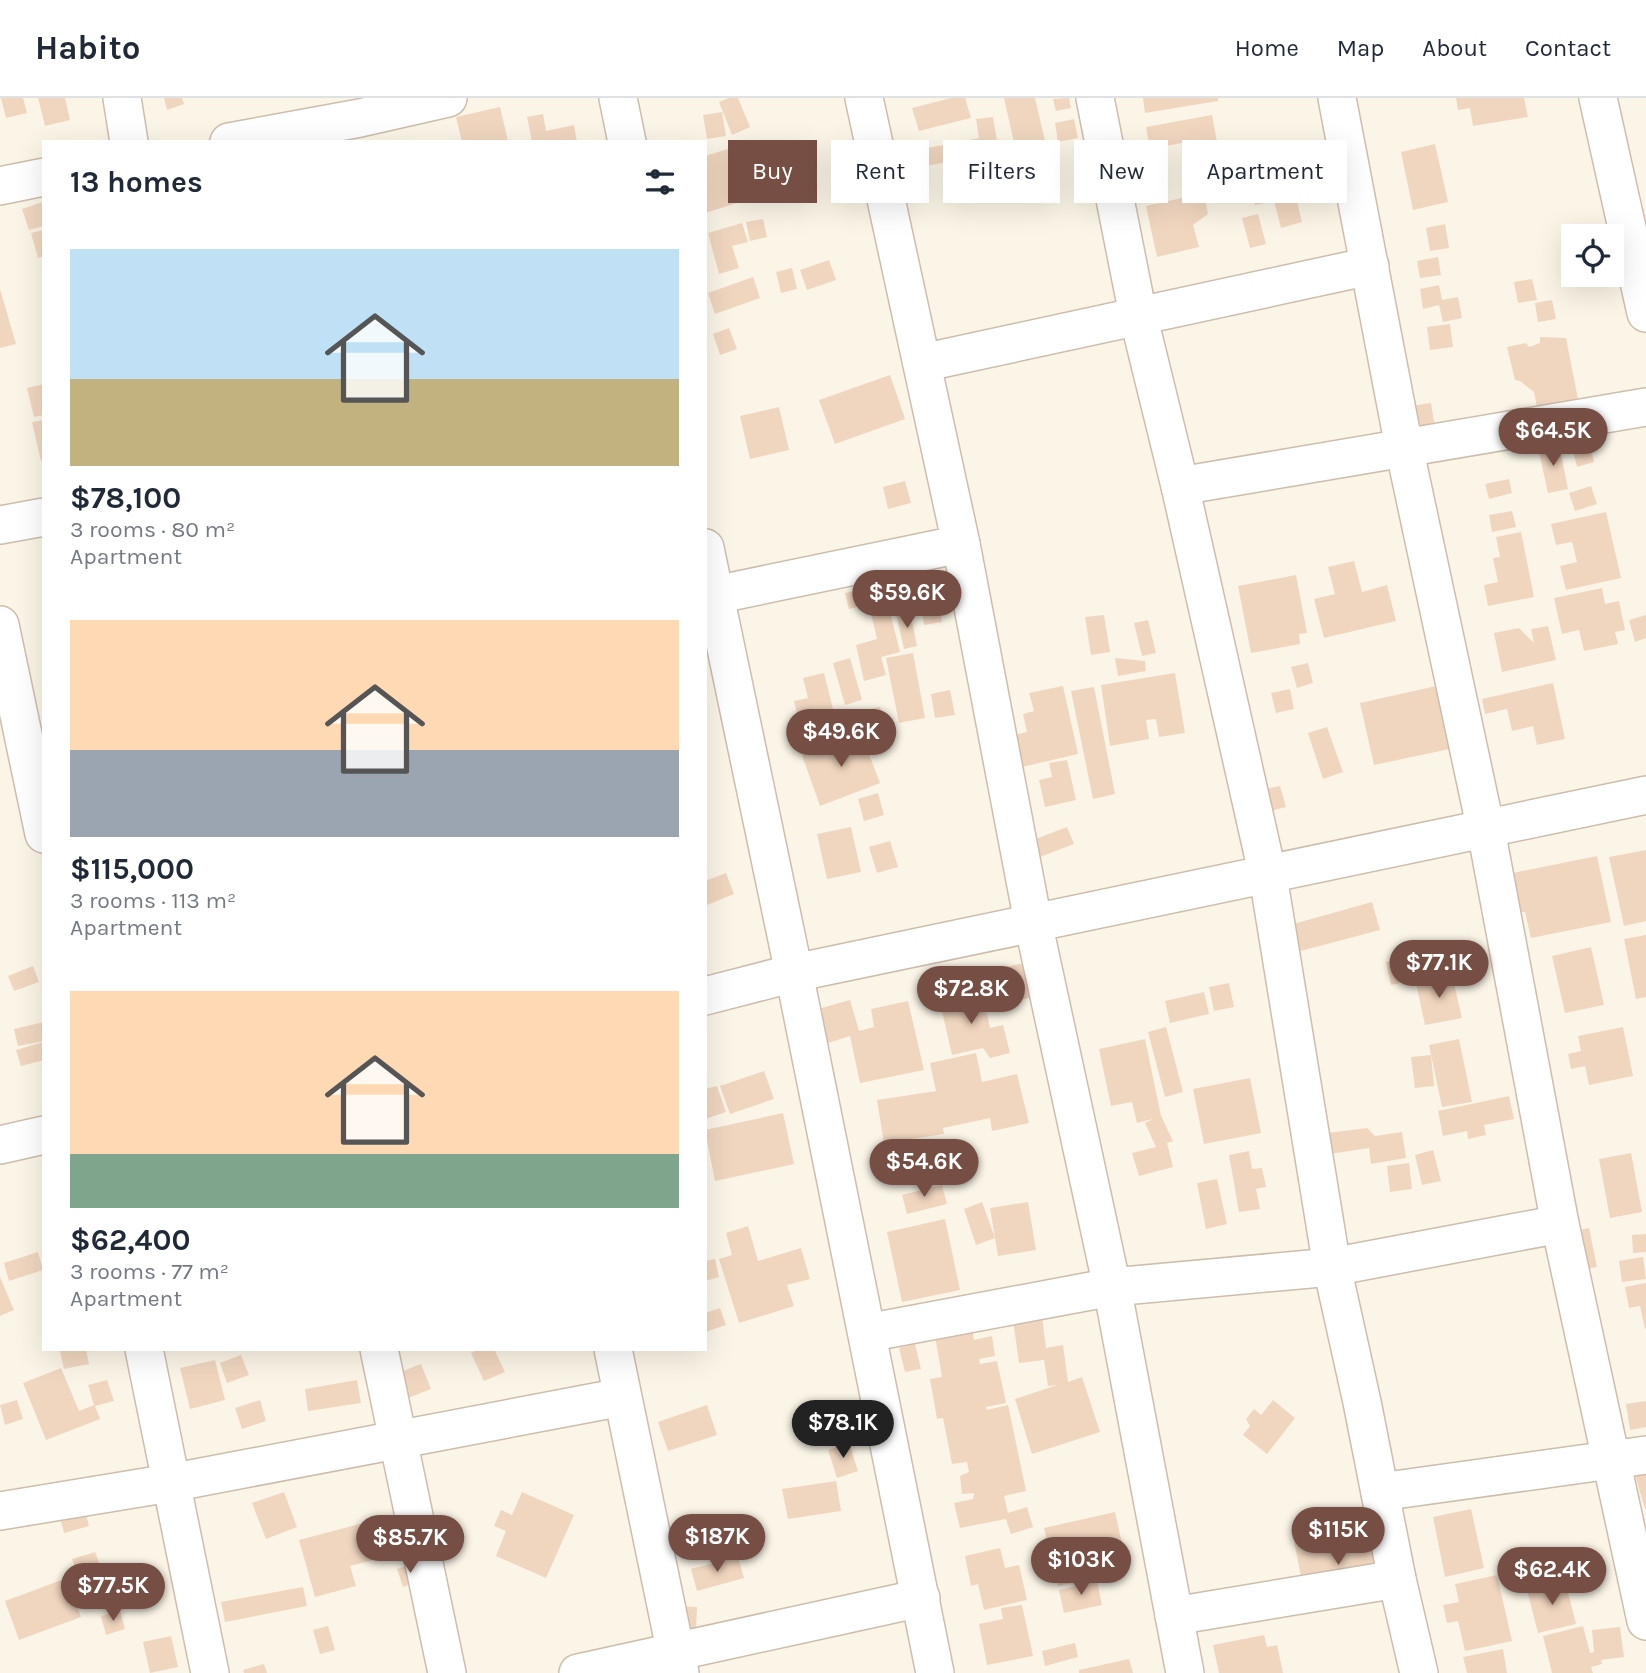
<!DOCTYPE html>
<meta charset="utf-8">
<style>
:root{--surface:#fff;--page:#f2f2f3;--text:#1f2937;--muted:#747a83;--line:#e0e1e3;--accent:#764e43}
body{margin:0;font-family:Karla,sans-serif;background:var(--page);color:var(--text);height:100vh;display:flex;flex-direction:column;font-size:26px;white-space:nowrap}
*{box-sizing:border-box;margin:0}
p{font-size:23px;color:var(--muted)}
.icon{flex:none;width:38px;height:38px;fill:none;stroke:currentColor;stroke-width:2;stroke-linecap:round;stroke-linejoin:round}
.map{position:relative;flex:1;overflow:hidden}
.drawer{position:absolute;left:42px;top:42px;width:665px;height:1211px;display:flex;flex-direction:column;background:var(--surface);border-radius:0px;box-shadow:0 7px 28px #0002}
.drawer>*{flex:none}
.banner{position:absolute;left:728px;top:42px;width:665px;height:63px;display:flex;gap:14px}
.tools{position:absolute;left:1561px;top:126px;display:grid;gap:14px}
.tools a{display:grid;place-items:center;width:63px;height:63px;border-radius:0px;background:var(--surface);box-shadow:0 7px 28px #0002;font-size:35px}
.price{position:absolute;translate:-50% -60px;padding:0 16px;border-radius:24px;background:var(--accent);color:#fff;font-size:23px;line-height:46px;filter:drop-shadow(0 2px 4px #0008)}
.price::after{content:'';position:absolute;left:50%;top:42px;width:21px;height:16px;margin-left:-10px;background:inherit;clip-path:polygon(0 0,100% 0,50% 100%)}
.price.active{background:#222;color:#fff}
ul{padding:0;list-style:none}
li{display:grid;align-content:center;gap:14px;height:371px;padding:0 28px}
li span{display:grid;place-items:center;height:217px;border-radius:0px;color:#555}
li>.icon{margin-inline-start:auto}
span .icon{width:126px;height:126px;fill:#fffc;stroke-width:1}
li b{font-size:30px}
h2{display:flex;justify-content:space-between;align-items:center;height:84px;padding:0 28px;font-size:30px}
.pill{padding:0 24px;border-radius:0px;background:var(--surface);box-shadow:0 7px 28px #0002;font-size:24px;line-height:63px}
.pill.active{background:var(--accent);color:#fff}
header{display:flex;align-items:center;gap:42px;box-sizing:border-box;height:98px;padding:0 35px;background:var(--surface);border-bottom:2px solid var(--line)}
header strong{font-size:33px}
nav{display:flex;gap:38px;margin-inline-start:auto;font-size:24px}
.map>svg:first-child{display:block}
.building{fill:#f0d6bf}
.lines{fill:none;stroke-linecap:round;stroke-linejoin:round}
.street-casing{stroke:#cdbdad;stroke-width:40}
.street{stroke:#fff;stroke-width:37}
</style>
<header>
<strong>Habito</strong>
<nav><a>Home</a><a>Map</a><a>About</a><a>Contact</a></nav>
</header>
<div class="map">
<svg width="1646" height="1575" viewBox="0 0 1646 1575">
<rect width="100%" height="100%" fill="#fbf5e7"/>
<g class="building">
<polygon points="1,0 23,0 27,15 6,20"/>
<polygon points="38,0 65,0 70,22 45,28"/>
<polygon points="164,0 182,0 184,6 167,12"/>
<polygon points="729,0 738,0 750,29 732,37 719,4"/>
<polygon points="951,0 965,0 971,20 919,33 912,10"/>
<polygon points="1004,0 1035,0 1045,43 1015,49"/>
<polygon points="1069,0 1071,10 1056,13 1053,1"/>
<polygon points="1143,0 1218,0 1218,3 1145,15"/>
<polygon points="1456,0 1524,0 1528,19 1473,28 1470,10 1458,12"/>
<polygon points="500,9 508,43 462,44 456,19"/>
<polygon points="722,14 726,38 707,41 703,17"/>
<polygon points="543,16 546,33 574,27 577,44 532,44 527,19"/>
<polygon points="1212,17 1225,87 1207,91 1198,42 1150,51 1146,29"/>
<polygon points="993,19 999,55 925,68 922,51 979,40 976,21"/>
<polygon points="1074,21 1078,40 1058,44 1055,25"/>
<polygon points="1435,46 1448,104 1413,112 1401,54"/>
<polygon points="731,50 747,102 705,115 705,58"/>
<polygon points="1162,70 1166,88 1146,93 1142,75"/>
<polygon points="1289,70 1302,124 1281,130 1274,103 1255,107 1249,80"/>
<polygon points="1204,95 1208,116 1193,127 1199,149 1157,159 1146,108"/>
<polygon points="43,104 44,128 29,132 22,111"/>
<polygon points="1258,116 1266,146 1250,150 1242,120"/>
<polygon points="763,121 767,139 750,143 746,124"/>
<polygon points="742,125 748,144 732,148 739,170 719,176 708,135"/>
<polygon points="1445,126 1449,150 1430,153 1426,130"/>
<polygon points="44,132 44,158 38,160 31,135"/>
<polygon points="1438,159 1441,177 1420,180 1417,163"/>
<polygon points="829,162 836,182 807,192 800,172"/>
<polygon points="792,170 797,191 781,195 776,174"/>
<polygon points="753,179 760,200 715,216 708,195"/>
<polygon points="1532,181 1537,202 1518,205 1514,184"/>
<polygon points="1439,187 1442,202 1458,199 1462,220 1443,224 1439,207 1423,211 1420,191"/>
<polygon points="0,191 16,246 0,250"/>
<polygon points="1552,202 1556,221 1538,224 1535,205"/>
<polygon points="1450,226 1453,249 1430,252 1427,229"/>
<polygon points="729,230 737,251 720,257 713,236"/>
<polygon points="1540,239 1566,240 1578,301 1537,309 1534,294 1520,283 1515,282 1507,249 1526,245 1529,249 1540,245"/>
<polygon points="890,277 905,321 835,346 819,302"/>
<polygon points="44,286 44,317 34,319 27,290"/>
<polygon points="1431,305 1435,330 1414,333 1411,308"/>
<polygon points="779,309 789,352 750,361 740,318"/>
<polygon points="44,322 44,362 41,363 32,324"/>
<polygon points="1588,339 1594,364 1577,369 1571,344"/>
<polygon points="1559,346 1568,391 1548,395 1538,350"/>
<polygon points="1509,381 1512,395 1489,401 1485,386"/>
<polygon points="905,383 911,405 888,411 883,389"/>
<polygon points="1591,388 1597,406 1575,413 1569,395"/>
<polygon points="1512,413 1516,429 1492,434 1489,417"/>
<polygon points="1606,414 1621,480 1566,492 1560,468 1577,464 1572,444 1556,447 1551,426"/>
<polygon points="1521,434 1534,499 1488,508 1484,487 1498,484 1493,460 1500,459 1496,439"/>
<polygon points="1354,463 1362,494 1387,487 1396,523 1324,540 1314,501 1335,496 1328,469"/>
<polygon points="1296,477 1307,535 1299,536 1300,546 1251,555 1238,488"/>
<polygon points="883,486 900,554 881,559 886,577 864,583 856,547 877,541 869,506 849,511 845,495"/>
<polygon points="936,488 942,524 924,527 918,492"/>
<polygon points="1602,490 1605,506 1619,503 1625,532 1615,534 1618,546 1584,553 1579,532 1562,536 1554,500"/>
<polygon points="910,513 917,548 904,551 896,516"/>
<polygon points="1104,517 1110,554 1091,557 1085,519"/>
<polygon points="1646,517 1646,540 1635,544 1629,522"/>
<polygon points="1148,522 1156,555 1142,558 1134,525"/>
<polygon points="1548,528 1556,562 1502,574 1494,535 1519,530 1534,545 1531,531"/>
<polygon points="913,555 925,620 899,625 886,560"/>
<polygon points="850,560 862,602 845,607 833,565"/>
<polygon points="1115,560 1145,563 1146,573 1118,578"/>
<polygon points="1308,565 1313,585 1297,590 1291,569"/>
<polygon points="824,575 839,635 811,642 807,625 800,627 794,603 808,600 803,580"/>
<polygon points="1175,575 1185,635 1159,639 1156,621 1146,622 1149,641 1110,648 1101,587"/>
<polygon points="1553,585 1565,641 1537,647 1533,628 1512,633 1507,611 1485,616 1482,601"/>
<polygon points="1445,586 1459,649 1374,667 1360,605"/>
<polygon points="1063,588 1078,656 1022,669 1014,637 1027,634 1023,616 1034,613 1029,595"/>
<polygon points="1094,589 1115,696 1093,701 1071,593"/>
<polygon points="1290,591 1294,611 1276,615 1271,595"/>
<polygon points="950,592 955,617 935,620 931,596"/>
<polygon points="880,609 885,627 854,635 850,616"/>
<polygon points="1327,629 1343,674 1323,681 1308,635"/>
<polygon points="861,635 880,685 820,708 802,657"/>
<polygon points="1067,662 1076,702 1045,709 1039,682 1052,679 1049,665"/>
<polygon points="1280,688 1286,709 1266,714 1261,692"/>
<polygon points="878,695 884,717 864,723 858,701"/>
<polygon points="851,729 861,774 827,781 817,736"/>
<polygon points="1067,729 1074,746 1040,759 1033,742"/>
<polygon points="890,743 898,769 877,775 869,749"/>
<polygon points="1646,752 1646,823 1624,828 1609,759"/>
<polygon points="1597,758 1611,824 1531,840 1525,814 1521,814 1513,775"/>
<polygon points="726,775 734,796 707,807 705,783"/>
<polygon points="1372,804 1380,832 1293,855 1286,828"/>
<polygon points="1646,837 1646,899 1636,901 1624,841"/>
<polygon points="1472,846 1477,869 1391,887 1386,864"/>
<polygon points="1591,849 1604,907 1565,915 1552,858"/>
<polygon points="1025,865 1033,899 1003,906 996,871"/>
<polygon points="33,868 39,884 14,893 8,878"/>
<polygon points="1452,877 1462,920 1425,927 1416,885"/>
<polygon points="1229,885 1234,909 1214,913 1209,889"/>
<polygon points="975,892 981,914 987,915 990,930 1003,927 1010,955 990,960 983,950 952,957 939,900"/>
<polygon points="1204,894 1209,916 1170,925 1165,903"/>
<polygon points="850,902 859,933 874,929 871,911 908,903 924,972 860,985 850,938 828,945 818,911"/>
<polygon points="44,924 44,943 18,948 14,931"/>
<polygon points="1166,929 1183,994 1165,999 1148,934"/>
<polygon points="1623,929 1633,978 1589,987 1585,968 1571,971 1568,956 1581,953 1578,938"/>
<polygon points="1145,941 1161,1018 1173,1043 1167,1045 1173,1069 1139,1078 1132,1055 1156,1049 1145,1025 1153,1021 1137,1025 1132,1004 1111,1008 1099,951"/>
<polygon points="1459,941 1472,1004 1442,1009 1429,947"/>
<polygon points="44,944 44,962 21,968 16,952"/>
<polygon points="976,955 982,984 1017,976 1029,1025 992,1033 990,1020 943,1030 944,1036 884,1045 877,1002 936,993 930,965"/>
<polygon points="1431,957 1434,988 1415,990 1411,959"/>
<polygon points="764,973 774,1001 730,1016 720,988"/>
<polygon points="1250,980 1261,1035 1204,1046 1193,991"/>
<polygon points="717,988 726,1014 705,1021 705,991"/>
<polygon points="1509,998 1514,1021 1484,1027 1486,1037 1468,1041 1467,1033 1443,1038 1438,1013"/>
<polygon points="783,1015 794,1066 715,1083 705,1032"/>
<polygon points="1367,1030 1375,1038 1402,1034 1406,1060 1371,1066 1369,1050 1330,1056 1328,1035"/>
<polygon points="1433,1052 1441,1083 1422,1087 1415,1057"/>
<polygon points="1249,1053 1252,1071 1262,1070 1266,1089 1256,1091 1260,1111 1239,1114 1229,1057"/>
<polygon points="1631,1055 1642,1114 1610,1120 1599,1061"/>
<polygon points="1409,1065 1412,1091 1390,1094 1387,1068"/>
<polygon points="1217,1081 1227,1126 1206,1131 1197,1085"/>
<polygon points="942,1087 947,1106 907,1116 902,1097"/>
<polygon points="982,1104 995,1140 976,1147 964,1111"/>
<polygon points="1028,1104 1036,1152 998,1158 990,1110"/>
<polygon points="945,1121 960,1192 902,1204 887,1134"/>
<polygon points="748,1128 758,1163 801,1150 810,1181 787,1187 794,1208 739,1225 719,1161 732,1157 726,1135"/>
<polygon points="1589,1130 1597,1169 1576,1173 1569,1134"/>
<polygon points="1646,1136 1646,1154 1633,1155 1632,1137"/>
<polygon points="38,1154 43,1172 9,1183 4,1165"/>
<polygon points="1643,1159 1646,1181 1622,1184 1619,1163"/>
<polygon points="715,1161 719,1179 705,1183 705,1163"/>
<polygon points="0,1179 14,1212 0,1218"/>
<polygon points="1646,1185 1646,1230 1645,1231 1640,1208 1629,1210 1625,1189"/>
<polygon points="720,1210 726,1227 705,1234 705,1215"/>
<polygon points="1042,1219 1046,1250 1063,1247 1068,1284 1082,1279 1100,1334 1032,1356 1015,1301 1057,1287 1048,1288 1044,1262 1019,1265 1013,1222"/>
<polygon points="971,1226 974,1242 992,1238 995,1258 979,1261 980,1266 997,1263 1006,1305 986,1309 987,1312 1008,1307 1026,1393 1004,1398 1008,1415 1027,1409 1033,1429 1011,1436 1006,1421 960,1430 954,1405 973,1401 974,1395 962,1396 960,1378 969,1374 967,1364 952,1366 943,1320 937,1321 930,1281 942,1279 934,1232"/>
<polygon points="915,1246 921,1271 905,1274 899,1250"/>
<polygon points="69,1251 86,1251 89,1266 64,1271 60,1253"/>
<polygon points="479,1251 494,1251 505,1274 484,1283 471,1255"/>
<polygon points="241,1257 249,1277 227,1285 220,1265"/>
<polygon points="215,1262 225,1302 190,1311 180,1270"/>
<polygon points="421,1266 431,1291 408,1300 398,1275"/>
<polygon points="61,1270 79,1313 94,1307 88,1287 107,1282 114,1303 95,1308 100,1321 46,1342 23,1285"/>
<polygon points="357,1282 361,1305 308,1313 305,1291"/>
<polygon points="17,1302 23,1321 5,1327 0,1307"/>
<polygon points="260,1302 266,1323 242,1331 235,1310"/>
<polygon points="1273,1302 1295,1320 1267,1356 1243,1337 1250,1328 1246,1321 1254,1311 1261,1317"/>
<polygon points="1646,1303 1646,1329 1630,1332 1626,1306"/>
<polygon points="707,1307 717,1337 668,1353 658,1324"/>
<polygon points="849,1345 858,1373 837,1380 828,1352"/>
<polygon points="1646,1374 1646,1411 1645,1411 1635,1377"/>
<polygon points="836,1383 841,1413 788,1421 782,1391"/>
<polygon points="284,1394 297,1429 266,1441 252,1405"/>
<polygon points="522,1394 574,1417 546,1480 496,1458 506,1433 494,1428 501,1412 512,1417"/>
<polygon points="84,1409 89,1428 64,1435 59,1416"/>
<polygon points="1471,1411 1484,1470 1445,1479 1433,1419"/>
<polygon points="1115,1414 1128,1472 1058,1488 1044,1430"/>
<polygon points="367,1424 377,1461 350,1468 356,1488 315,1499 299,1442"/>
<polygon points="1340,1434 1343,1450 1376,1443 1386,1489 1306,1504 1294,1443"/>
<polygon points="1000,1450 1005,1470 1019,1467 1027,1502 984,1512 978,1486 971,1488 965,1458"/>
<polygon points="95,1454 109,1493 85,1501 72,1461"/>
<polygon points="738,1459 744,1480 697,1493 691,1471"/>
<polygon points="416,1465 422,1483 403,1489 397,1471"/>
<polygon points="1497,1477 1512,1543 1465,1553 1458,1523 1447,1525 1443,1507 1459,1504 1455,1486"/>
<polygon points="67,1480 81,1519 19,1542 5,1503"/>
<polygon points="1097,1483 1102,1507 1064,1515 1059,1492"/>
<polygon points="1565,1483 1576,1526 1538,1535 1527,1492"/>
<polygon points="303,1489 307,1508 225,1524 221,1504"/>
<polygon points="1022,1507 1033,1558 987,1567 979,1526 1003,1521 1001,1510"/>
<polygon points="678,1508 697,1509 696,1531 677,1530"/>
<polygon points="120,1513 125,1531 106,1537 101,1518"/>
<polygon points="328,1528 335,1552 320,1556 313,1532"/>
<polygon points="1583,1528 1590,1555 1594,1554 1592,1532 1620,1529 1624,1559 1601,1562 1602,1566 1591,1569 1593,1575 1552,1575 1543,1538"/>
<polygon points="1264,1537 1267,1549 1277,1547 1283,1575 1219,1575 1213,1547"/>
<polygon points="171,1538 178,1569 150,1575 143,1544"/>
<polygon points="1075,1545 1078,1559 1045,1568 1042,1553"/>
<polygon points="1503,1551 1507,1575 1467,1575 1463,1559"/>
<polygon points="1129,1561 1133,1575 1079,1575 1079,1572"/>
<polygon points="264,1566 267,1575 244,1575 243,1572"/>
</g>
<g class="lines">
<defs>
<g id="street">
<polyline points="122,0 129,44"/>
<polyline points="618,0 627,44"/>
<polyline points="864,0 961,446 1033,824 1112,1189 1185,1575"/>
<polyline points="1095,0 1138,217 1180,388 1268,778 1332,1169 1362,1304 1397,1481 1419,1575"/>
<polyline points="1337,0 1404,349 1486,732 1560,1126 1646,1523"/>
<polyline points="1598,0 1646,215"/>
<polyline points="229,44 360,20 448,0"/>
<polyline points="0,88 44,79"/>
<polyline points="922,265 1370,168"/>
<polyline points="1180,388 1646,309"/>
<polyline points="0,427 44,419"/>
<polyline points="705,450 794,875 935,1575"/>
<polyline points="705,499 961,446"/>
<polyline points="0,527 44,736"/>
<polyline points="705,898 794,875 1646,697"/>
<polyline points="0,1047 44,1037"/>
<polyline points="867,1235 1112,1189 1332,1169 1560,1126"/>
<polyline points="144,1251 210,1575"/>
<polyline points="379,1251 447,1575"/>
<polyline points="613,1251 680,1575"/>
<polyline points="1380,1394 1646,1357"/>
<polyline points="0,1413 170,1385 622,1299"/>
<polyline points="1174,1518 1397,1481"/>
<polyline points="578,1575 921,1500"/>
</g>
</defs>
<use href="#street" class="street-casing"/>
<use href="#street" class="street"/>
</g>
</svg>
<div class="tools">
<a><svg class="icon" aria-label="locate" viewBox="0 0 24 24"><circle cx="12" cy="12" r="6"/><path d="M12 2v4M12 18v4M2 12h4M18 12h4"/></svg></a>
</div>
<b class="price" style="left:1553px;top:370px">$64.5K</b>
<b class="price" style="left:907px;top:532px">$59.6K</b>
<b class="price" style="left:841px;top:671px">$49.6K</b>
<b class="price" style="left:1439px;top:902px">$77.1K</b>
<b class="price" style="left:971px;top:928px">$72.8K</b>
<b class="price" style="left:924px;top:1101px">$54.6K</b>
<b class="price active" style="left:843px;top:1362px">$78.1K</b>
<b class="price" style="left:1338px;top:1469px">$115K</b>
<b class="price" style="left:717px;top:1476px">$187K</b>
<b class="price" style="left:410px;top:1477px">$85.7K</b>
<b class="price" style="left:1081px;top:1499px">$103K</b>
<b class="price" style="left:1552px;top:1509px">$62.4K</b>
<b class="price" style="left:113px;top:1525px">$77.5K</b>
<div class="banner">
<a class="pill active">Buy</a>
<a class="pill">Rent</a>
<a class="pill">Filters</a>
<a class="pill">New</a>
<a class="pill">Apartment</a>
</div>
<section class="drawer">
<h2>13 homes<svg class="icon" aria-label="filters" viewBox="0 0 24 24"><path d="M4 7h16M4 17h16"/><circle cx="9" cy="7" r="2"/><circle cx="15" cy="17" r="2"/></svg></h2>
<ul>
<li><span style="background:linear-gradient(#bfe0f5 60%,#c2b280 0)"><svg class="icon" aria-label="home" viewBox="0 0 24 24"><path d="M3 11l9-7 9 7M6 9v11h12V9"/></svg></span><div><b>$78,100</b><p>3 rooms · 80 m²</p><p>Apartment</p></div></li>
<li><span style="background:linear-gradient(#ffd9b3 60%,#9aa5b1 0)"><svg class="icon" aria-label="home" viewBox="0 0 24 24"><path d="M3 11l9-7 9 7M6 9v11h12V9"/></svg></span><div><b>$115,000</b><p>3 rooms · 113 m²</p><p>Apartment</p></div></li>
<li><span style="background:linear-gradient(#ffd9b3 75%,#7fa58c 0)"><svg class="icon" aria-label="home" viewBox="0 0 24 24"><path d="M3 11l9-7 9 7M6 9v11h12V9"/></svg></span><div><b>$62,400</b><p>3 rooms · 77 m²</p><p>Apartment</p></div></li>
</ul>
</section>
</div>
